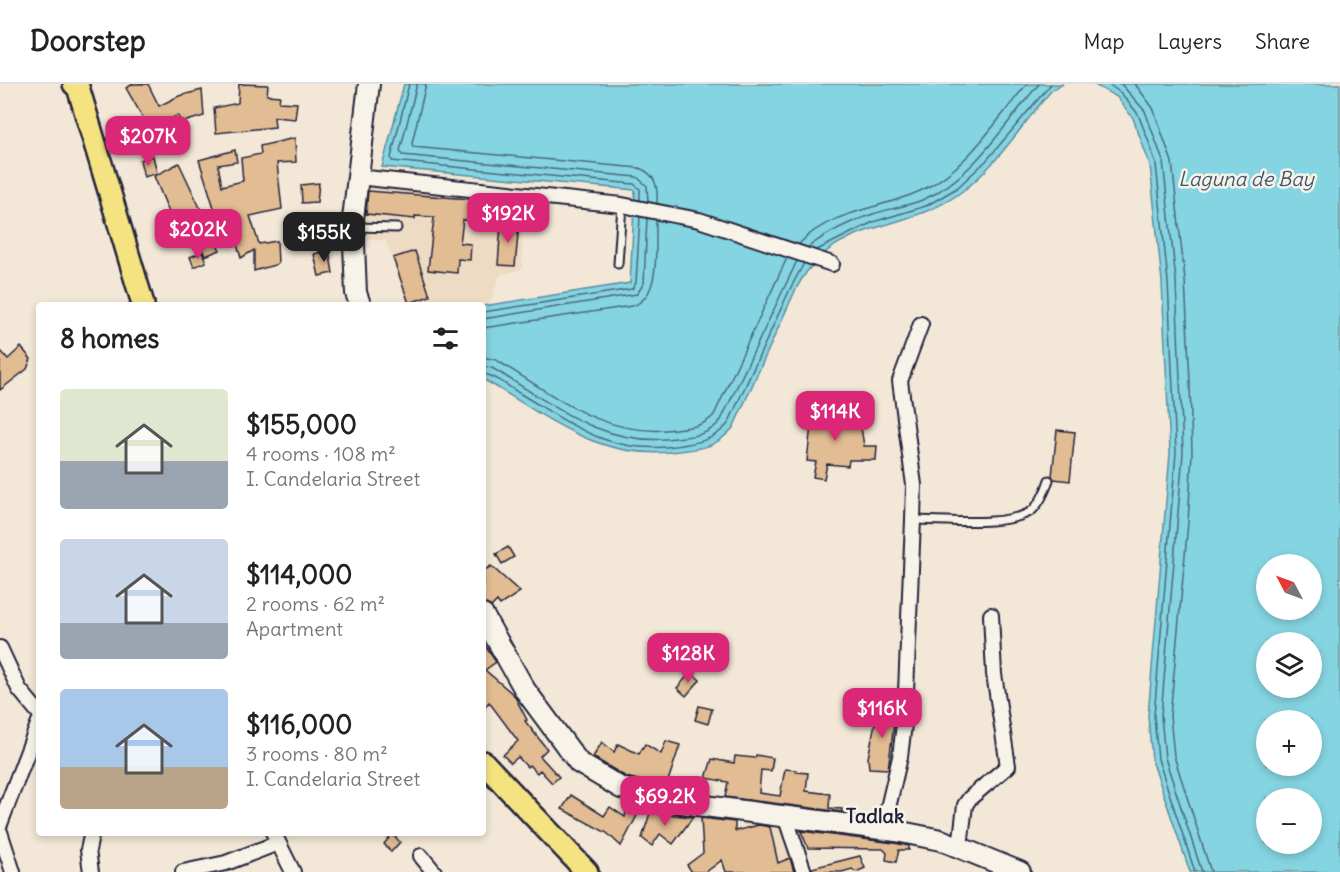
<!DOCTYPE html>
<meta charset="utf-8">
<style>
:root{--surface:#fff;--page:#f6f6f6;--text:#222;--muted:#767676;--line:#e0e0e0;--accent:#db2777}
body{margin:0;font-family:Delius,sans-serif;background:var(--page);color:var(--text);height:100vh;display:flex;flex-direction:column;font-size:22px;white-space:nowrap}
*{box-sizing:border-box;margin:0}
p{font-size:20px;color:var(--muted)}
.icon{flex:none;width:33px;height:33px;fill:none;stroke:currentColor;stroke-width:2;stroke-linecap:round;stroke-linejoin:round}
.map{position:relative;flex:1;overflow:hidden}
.side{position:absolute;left:36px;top:218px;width:450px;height:534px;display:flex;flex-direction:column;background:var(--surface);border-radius:6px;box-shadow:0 3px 9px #0003}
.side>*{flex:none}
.needle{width:39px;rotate:311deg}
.buttons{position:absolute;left:1256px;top:470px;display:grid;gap:12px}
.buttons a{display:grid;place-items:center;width:66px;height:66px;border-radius:50%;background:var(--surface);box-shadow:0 3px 9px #0003;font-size:30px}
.price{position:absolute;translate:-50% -51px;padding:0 14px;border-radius:12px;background:var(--accent);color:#fff;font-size:20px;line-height:39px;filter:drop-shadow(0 2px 3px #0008)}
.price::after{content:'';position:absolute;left:50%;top:36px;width:18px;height:14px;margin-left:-9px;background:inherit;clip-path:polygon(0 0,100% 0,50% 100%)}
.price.current{background:#222;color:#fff}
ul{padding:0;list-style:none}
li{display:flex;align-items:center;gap:18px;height:150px;padding:0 24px}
li span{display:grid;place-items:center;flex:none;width:168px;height:120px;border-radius:6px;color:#555}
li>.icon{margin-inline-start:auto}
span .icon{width:72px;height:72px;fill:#fffc;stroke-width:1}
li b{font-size:26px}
h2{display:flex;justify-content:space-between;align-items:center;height:72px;padding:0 24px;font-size:26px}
header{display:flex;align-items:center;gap:36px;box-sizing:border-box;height:84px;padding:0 30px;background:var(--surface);border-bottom:2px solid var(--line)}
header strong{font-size:28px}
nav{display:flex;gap:33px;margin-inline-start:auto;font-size:21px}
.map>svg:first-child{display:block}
.built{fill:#eedbc3}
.water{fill:#85d4e1;stroke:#5d8d9f;stroke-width:1.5;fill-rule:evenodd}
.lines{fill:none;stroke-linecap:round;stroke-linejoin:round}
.shore{stroke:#4a697d;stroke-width:1.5}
.building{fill:#e2bc93;stroke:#22223b;stroke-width:1.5}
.lane-casing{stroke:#22223b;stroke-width:11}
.street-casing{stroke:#22223b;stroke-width:18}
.secondary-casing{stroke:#22223b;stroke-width:24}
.primary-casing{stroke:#22223b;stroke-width:26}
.lane{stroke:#f7f3e8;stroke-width:7}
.street{stroke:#f7f3e8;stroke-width:14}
.secondary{stroke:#f7f3e8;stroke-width:20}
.primary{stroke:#f5e382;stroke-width:21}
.labels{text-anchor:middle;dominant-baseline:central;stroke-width:5;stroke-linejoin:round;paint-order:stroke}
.water-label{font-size:20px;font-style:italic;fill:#40576d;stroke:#f7f3e8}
.neighbourhood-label{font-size:20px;font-weight:bold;fill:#22223b;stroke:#f7f3e8}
</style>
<header>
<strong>Doorstep</strong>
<nav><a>Map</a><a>Layers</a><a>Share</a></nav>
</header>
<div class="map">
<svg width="1340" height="788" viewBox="0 0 1340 788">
<rect width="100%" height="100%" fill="#f3e8d7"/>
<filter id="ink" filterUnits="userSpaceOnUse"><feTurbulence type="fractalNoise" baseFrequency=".0167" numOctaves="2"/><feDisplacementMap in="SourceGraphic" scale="12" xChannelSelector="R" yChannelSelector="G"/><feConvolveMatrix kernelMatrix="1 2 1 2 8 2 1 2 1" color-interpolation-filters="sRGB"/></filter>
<g filter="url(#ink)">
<g class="built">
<polygon points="366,102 523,118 522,185 500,191 490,219 407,220 386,157 360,154"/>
<polygon points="741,731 786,740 802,788 756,788"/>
</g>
<g class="water">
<path d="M 404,0 L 1063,0 L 1052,6 C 1022,40 996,83 960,109 C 902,151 833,132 795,207 L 733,344 C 716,363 705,364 680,367 C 598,378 550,334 483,295 L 483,222 L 630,199 L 635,106 L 382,83 Z"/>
<path d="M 1093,0 L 1340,0 L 1340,788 L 1190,788 L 1152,676 L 1148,632 L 1170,369 L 1162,198 L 1150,81 L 1133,34 L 1117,13 ZM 1266,480 L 1311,480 L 1311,525 L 1266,525 ZM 1266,558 L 1311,558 L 1311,603 L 1266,603 ZM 1266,636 L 1311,636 L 1311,681 L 1266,681 ZM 1266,714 L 1311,714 L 1311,759 L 1266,759 Z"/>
</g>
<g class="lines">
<g class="shore">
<polyline points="409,0 391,74 392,77 634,100 640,105 640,116"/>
<polyline points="417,0 400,67 402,71 637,93 647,102 648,118"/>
<path d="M 426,0 L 412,59 L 413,63 L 639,84 C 656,90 658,103 657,119"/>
<polyline points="1108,0 1121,9 1138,30 1150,61 1156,80 1168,198 1176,369 1154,632 1158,675 1195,788"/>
<polyline points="1121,0 1145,27 1163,77 1176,197 1183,369 1161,632 1165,674 1202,788"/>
<polyline points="1135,0 1153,24 1172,78 1185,196 1190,298 1192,369 1188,439 1170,632 1174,672 1211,788"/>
<path d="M 799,160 C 830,126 882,125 920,107 C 967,86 995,37 1027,0"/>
<path d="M 808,163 C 827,149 851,137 873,130 C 889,125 907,122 922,116 C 973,95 1005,39 1039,0"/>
<polyline points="817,166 873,138 926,122 957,104 986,77 1051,0"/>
<polyline points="483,228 632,205 636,199 640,133"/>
<polyline points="483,235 637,210 644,199 647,134"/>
<path d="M 483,244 L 632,222 C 662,214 655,161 656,136"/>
<path d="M 483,273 L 496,276 C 555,311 603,355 676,345 C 691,343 703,343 714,331 L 787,174"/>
<path d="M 483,282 L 492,284 C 553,320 602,364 676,354 C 695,352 709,351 721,336 L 797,177"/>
<path d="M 483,290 C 495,291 509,303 519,309 C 573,341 609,371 675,362 C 697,359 713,357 728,340 L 790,205 L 804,179"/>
</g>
</g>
<g class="building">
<polygon points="133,0 148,0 159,22 179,12 202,6 204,32 180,39 178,31 150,46 126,4"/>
<polygon points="239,0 268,1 267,11 280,12 279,18 297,19 295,35 274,33 275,43 216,49 214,24 238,19"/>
<polygon points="295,54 296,78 277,79 282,125 250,132 259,160 277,157 278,180 254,187 254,166 241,174 227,127 216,130 199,76 235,66 237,78 218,81 222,102 243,97 241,74 261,70 260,62"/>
<polygon points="153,72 157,89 144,93 140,76"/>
<polygon points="179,79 220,166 205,172 192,142 178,150 154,92"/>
<polygon points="319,99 317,118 302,119 301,101"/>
<polygon points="368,107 494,117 492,138 463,136 460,159 471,160 470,176 458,175 457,189 428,186 434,133 415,132 415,135 366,130"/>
<polygon points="501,139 519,140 515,182 498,181"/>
<polygon points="329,166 333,189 319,192 314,170"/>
<polygon points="415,167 430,212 409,219 393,174"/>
<polygon points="202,168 206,178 194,183 190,173"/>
<polygon points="21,263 31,275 27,285 0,306 0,266 8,275"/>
<polygon points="834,322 835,339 860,337 864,362 877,362 876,376 849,376 848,382 827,380 824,395 813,393 816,378 807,377 813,323"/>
<polygon points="1057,346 1075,348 1070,397 1054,395 1052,392"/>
<polygon points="508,463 514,473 502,480 496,470"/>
<polygon points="491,482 520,508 500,521 497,517 491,523 483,519 483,487"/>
<polygon points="483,559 496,578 485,586 514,611 527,636 525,637 547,665 540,672 559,693 552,699 540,686 537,689 529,681 527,683 518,673 511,679 503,671 518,657 489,618 483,626"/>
<polygon points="691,588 700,596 686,612 677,604"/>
<polygon points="699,622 712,625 708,640 695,636"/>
<polygon points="878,624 896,625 888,685 869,684 868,674"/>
<polygon points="666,657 680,661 666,703 626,693 593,673 602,658 614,668 618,660 639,670 645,660 661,670"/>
<polygon points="756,671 773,674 771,687 761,686 759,709 780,712 785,685 796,686 796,688 808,689 806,707 830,710 829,724 842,725 842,728 725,713 728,698 706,694 712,675 734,679 735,672 755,674"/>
<polygon points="571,711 604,732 610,723 625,733 627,721 641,724 621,762 607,749 562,725"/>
<polygon points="651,726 675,731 693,733 673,760 660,750 652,762 642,754"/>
<polygon points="701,734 735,738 735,747 759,741 770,743 778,779 790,774 794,788 726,788 722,776 706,788 692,788 687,781 703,769"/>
<polygon points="801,747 894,759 909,762 909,766 899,766 896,778 886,776 887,769 883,765 808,764"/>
<polygon points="392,750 400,758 391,768 384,760"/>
<polygon points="860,772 865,784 856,788 852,785 842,788 813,788 812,784"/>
</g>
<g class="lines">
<defs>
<g id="lane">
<polyline points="356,143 397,144"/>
<polyline points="618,180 622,121"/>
<path d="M 913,436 C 945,436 1003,443 1030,428 C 1039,422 1046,406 1049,396"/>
</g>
<g id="street">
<polyline points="357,93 622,121 699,136 832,180"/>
<polyline points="0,564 19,605 39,629"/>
<polyline points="786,735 804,788"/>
<polyline points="0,740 39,638"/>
<polyline points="883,745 900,673 905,632 913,436 914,401 900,297 921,240"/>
<polyline points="0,748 13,788"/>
<polyline points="273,748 293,788"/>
<polyline points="960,763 965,721 970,714 1008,682 994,590 991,531"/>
<polyline points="421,772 434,788"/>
<polyline points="91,788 88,766 92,748"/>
<polyline points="183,788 226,779 278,759"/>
</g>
<g id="secondary">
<polyline points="360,220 356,209 353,135 369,0"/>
<polyline points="483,531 525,606 579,679 621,704 682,719 896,747 941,756 1020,788"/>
</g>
<g id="primary">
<polyline points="74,0 78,3 143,220"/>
<polyline points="483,678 587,788"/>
</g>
</defs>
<use href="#lane" class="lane-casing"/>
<use href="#street" class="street-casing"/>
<use href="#secondary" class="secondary-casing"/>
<use href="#primary" class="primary-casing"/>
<use href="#lane" class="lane"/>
<use href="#street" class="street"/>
<use href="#secondary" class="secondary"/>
<use href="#primary" class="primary"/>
</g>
</g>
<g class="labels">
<g class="water-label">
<text x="1246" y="94">Laguna de Bay</text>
</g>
<g class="neighbourhood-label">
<text x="875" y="731">Tadlak</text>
</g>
</g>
</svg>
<div class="buttons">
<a><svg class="needle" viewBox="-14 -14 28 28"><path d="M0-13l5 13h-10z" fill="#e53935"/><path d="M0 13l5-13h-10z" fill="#767676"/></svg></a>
<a><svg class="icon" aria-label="layers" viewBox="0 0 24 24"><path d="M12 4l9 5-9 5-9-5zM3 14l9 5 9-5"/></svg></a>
<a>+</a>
<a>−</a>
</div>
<b class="price" style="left:148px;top:83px">$207K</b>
<b class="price" style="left:508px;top:160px">$192K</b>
<b class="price" style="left:198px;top:176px">$202K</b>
<b class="price current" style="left:324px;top:179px">$155K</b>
<b class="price" style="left:835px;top:358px">$114K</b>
<b class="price" style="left:688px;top:600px">$128K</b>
<b class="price" style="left:882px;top:655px">$116K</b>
<b class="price" style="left:665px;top:743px">$69.2K</b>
<section class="side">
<h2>8 homes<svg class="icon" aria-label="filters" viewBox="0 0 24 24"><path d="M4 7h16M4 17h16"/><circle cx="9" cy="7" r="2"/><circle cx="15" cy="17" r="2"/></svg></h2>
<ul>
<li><span style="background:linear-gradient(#dfe7d0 60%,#9aa5b1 0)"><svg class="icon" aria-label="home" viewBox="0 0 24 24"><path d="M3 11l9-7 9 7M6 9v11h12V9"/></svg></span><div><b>$155,000</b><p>4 rooms · 108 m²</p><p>I. Candelaria Street</p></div></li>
<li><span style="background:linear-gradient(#c9d6e8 70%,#9aa5b1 0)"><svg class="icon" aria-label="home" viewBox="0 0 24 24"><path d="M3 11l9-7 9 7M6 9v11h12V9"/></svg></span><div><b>$114,000</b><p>2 rooms · 62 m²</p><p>Apartment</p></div></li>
<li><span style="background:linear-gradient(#a9c7e8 65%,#b9a48a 0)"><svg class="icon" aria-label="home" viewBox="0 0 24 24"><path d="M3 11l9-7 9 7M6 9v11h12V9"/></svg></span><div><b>$116,000</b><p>3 rooms · 80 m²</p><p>I. Candelaria Street</p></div></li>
</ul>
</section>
</div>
